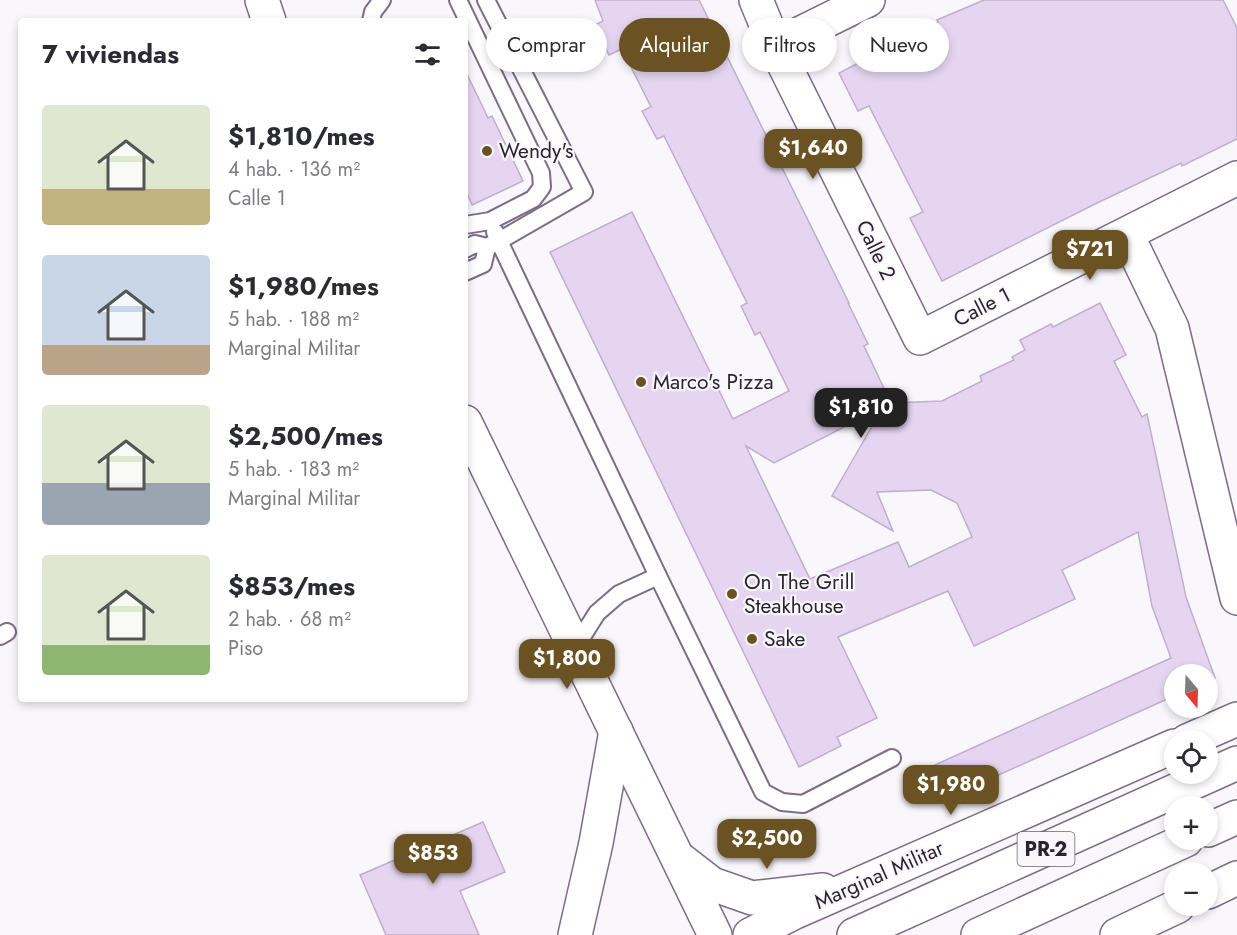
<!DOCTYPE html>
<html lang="es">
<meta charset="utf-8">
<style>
:root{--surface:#fff;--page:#f2f2f3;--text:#2b2b33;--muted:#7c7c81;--accent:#6a5222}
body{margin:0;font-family:Jost,sans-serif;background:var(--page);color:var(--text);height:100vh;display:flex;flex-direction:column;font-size:22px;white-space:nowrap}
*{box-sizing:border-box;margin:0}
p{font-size:20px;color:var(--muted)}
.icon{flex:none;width:33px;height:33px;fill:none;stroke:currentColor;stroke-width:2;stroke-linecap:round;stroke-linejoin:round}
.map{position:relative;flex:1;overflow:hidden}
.drawer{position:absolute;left:18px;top:18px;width:450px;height:684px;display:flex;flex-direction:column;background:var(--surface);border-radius:6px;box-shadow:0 3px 9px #0003}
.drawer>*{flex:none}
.banner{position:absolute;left:486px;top:18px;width:570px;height:54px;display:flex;gap:12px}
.needle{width:39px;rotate:161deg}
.buttons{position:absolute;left:1164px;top:664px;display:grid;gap:12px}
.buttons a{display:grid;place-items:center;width:54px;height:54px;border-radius:50%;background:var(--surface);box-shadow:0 3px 9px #0003;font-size:30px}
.price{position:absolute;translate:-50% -51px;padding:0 14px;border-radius:12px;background:var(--accent);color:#fff;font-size:20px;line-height:39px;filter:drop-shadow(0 2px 3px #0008)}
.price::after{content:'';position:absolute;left:50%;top:36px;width:18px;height:14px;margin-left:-9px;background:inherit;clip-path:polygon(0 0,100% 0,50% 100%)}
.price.selected{background:#222;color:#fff}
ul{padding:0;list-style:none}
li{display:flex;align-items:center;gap:18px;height:150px;padding:0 24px}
li span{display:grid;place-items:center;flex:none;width:168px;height:120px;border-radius:6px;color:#555}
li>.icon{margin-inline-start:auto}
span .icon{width:72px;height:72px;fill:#fffc;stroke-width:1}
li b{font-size:26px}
h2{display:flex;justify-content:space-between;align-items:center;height:72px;padding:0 24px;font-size:26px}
.pill{padding:0 21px;border-radius:27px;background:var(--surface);box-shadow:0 3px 9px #0003;font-size:21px;line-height:54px}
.pill.selected{background:var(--accent);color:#fff}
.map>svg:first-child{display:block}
.building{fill:#e5d5f1;stroke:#c0aecd;stroke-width:1.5;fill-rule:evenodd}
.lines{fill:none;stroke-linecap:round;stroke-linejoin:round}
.lane-casing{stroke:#7c6c88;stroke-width:20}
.street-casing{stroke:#7c6c88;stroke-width:36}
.primary-casing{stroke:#7c6c88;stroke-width:36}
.lane{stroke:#fff;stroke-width:16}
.street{stroke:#fff;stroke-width:33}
.primary{stroke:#fff;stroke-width:33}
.poi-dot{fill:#6a5222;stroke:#f9f6fc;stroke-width:2}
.labels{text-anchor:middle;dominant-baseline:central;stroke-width:4.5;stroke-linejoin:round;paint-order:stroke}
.shield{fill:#f9f6fc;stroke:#69636d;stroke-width:1.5}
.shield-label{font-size:20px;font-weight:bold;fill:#2b2430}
.poi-label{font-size:21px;fill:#2b2430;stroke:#f9f6fc;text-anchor:start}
.street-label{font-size:21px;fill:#2b2430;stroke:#f9f6fc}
</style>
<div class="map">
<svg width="1237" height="935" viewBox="0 0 1237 935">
<rect width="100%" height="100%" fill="#f9f6fc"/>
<g class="building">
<path d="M 595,0 L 699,0 L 849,303 L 848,303 L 868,344 L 864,346 L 891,403 L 942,401 L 982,381 L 980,376 L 1014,360 L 1012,357 L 1025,350 L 1020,340 L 1051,324 L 1053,327 L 1100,303 L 1126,355 L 1114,361 L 1142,417 L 1147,414 L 1186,597 L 1215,678 L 1208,681 L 1208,675 L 1174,675 L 1174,696 L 941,801 L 926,769 L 1171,658 L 1152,606 L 1138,532 L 1062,570 L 1075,599 L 974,646 L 948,591 L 838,637 L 877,718 L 837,737 L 841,746 L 799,767 L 550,252 L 632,212 L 733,419 L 789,391 L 760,332 L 755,335 L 741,306 L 747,303 L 664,136 L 657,139 L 642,111 L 651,107 L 622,49 L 609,55 L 595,25 L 603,21 ZM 883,407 L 832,496 L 893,531 L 877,492 L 931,490 L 957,503 L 972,537 L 909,567 L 898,542 L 810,579 L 746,446 L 774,463 Z"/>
<polygon points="984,0 1223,0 1237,28 1237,139 1182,166 1181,163 1095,204 942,281 910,218 923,212 869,106 858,111 839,73 938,22 937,20"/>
<polygon points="465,70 488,118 492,116 523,181 472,205 465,189"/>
<polygon points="483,822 505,872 460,891 479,935 386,935 360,875"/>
</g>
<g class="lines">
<defs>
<g id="lane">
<polyline points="458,0 541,173 542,187 533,199 490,221 465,225"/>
<polyline points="486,0 584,192 499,241 658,576 763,792 782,802 803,804 892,758"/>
<polyline points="371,21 373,12 382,0"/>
<polyline points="465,249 475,244 487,247 499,241 495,232"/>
<polyline points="465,272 483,264 487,247"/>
<polyline points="0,636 7,632"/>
<polyline points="575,648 597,613 619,594 658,576"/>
</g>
<g id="street">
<polyline points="262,0 269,21"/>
<polyline points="756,0 775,46 920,338 1237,178"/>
<polyline points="775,46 868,0"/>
<polyline points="1127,235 1172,328 1237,598"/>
<polyline points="465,422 715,935"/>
<polyline points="1187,741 1237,719"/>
<polyline points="681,860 712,884 752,898 823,890"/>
<polyline points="1208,892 1237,878"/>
<polyline points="750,935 793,913 1174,746"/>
<polyline points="1117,935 1178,906"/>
</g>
<g id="primary">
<polyline points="1208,830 1237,817"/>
<polyline points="575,935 596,843 616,731"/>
<polyline points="854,935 1237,763"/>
<polyline points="978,935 1186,840"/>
</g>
</defs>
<use href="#lane" class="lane-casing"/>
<use href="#street" class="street-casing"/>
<use href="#primary" class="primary-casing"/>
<use href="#lane" class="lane"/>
<use href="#street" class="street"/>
<use href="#primary" class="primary"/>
</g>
<g class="poi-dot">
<circle cx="487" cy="151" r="6"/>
<circle cx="641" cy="382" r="6"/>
<circle cx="732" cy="594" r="6"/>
<circle cx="752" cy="639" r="6"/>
</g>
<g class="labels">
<rect class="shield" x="1017.5" y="832" width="57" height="34" rx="4.5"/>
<g class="shield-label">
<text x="1046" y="849">PR-2</text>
</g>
<g class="poi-label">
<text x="499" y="151">Wendy's</text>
<text x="653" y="382">Marco's Pizza</text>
<text x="744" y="582">On The Grill<tspan x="744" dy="24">Steakhouse</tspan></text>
<text x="764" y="639">Sake</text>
</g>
<g class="street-label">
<text transform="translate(876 250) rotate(64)">Calle 2</text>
<text transform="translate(982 307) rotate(-27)">Calle 1</text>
<text transform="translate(879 875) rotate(-24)">Marginal Militar</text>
</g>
</g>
</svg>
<div class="buttons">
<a><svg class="needle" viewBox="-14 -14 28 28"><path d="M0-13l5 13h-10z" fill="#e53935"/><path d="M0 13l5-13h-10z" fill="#7c7c81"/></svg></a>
<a><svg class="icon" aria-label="locate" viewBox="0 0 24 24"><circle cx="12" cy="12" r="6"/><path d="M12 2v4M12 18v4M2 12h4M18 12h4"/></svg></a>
<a>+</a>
<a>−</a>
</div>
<b class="price" style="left:813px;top:180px">$1,640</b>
<b class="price" style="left:1090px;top:281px">$721</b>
<b class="price selected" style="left:861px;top:439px">$1,810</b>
<b class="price" style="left:567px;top:690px">$1,800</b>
<b class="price" style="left:951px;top:816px">$1,980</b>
<b class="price" style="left:767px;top:870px">$2,500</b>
<b class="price" style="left:433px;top:885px">$853</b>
<div class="banner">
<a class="pill">Comprar</a>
<a class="pill selected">Alquilar</a>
<a class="pill">Filtros</a>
<a class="pill">Nuevo</a>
</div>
<section class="drawer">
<h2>7 viviendas<svg class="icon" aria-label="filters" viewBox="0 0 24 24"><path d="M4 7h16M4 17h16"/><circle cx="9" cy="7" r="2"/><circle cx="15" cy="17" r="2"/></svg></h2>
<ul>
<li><span style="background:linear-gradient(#dfe7d0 70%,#c2b280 0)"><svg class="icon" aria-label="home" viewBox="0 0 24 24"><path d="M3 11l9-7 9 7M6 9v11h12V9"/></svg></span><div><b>$1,810/mes</b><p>4 hab. · 136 m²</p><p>Calle 1</p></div></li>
<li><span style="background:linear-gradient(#c9d6e8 75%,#b9a48a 0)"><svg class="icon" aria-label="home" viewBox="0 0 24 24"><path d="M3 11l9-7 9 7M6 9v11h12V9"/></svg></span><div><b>$1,980/mes</b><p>5 hab. · 188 m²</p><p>Marginal Militar</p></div></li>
<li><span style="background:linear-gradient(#dfe7d0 65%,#9aa5b1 0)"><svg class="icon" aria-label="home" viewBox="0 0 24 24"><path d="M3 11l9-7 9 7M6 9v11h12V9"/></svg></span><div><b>$2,500/mes</b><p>5 hab. · 183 m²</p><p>Marginal Militar</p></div></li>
<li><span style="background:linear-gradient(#dfe7d0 75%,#8fb573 0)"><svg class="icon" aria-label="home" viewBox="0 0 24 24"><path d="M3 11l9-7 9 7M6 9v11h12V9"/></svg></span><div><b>$853/mes</b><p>2 hab. · 68 m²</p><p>Piso</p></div></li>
</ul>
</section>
</div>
